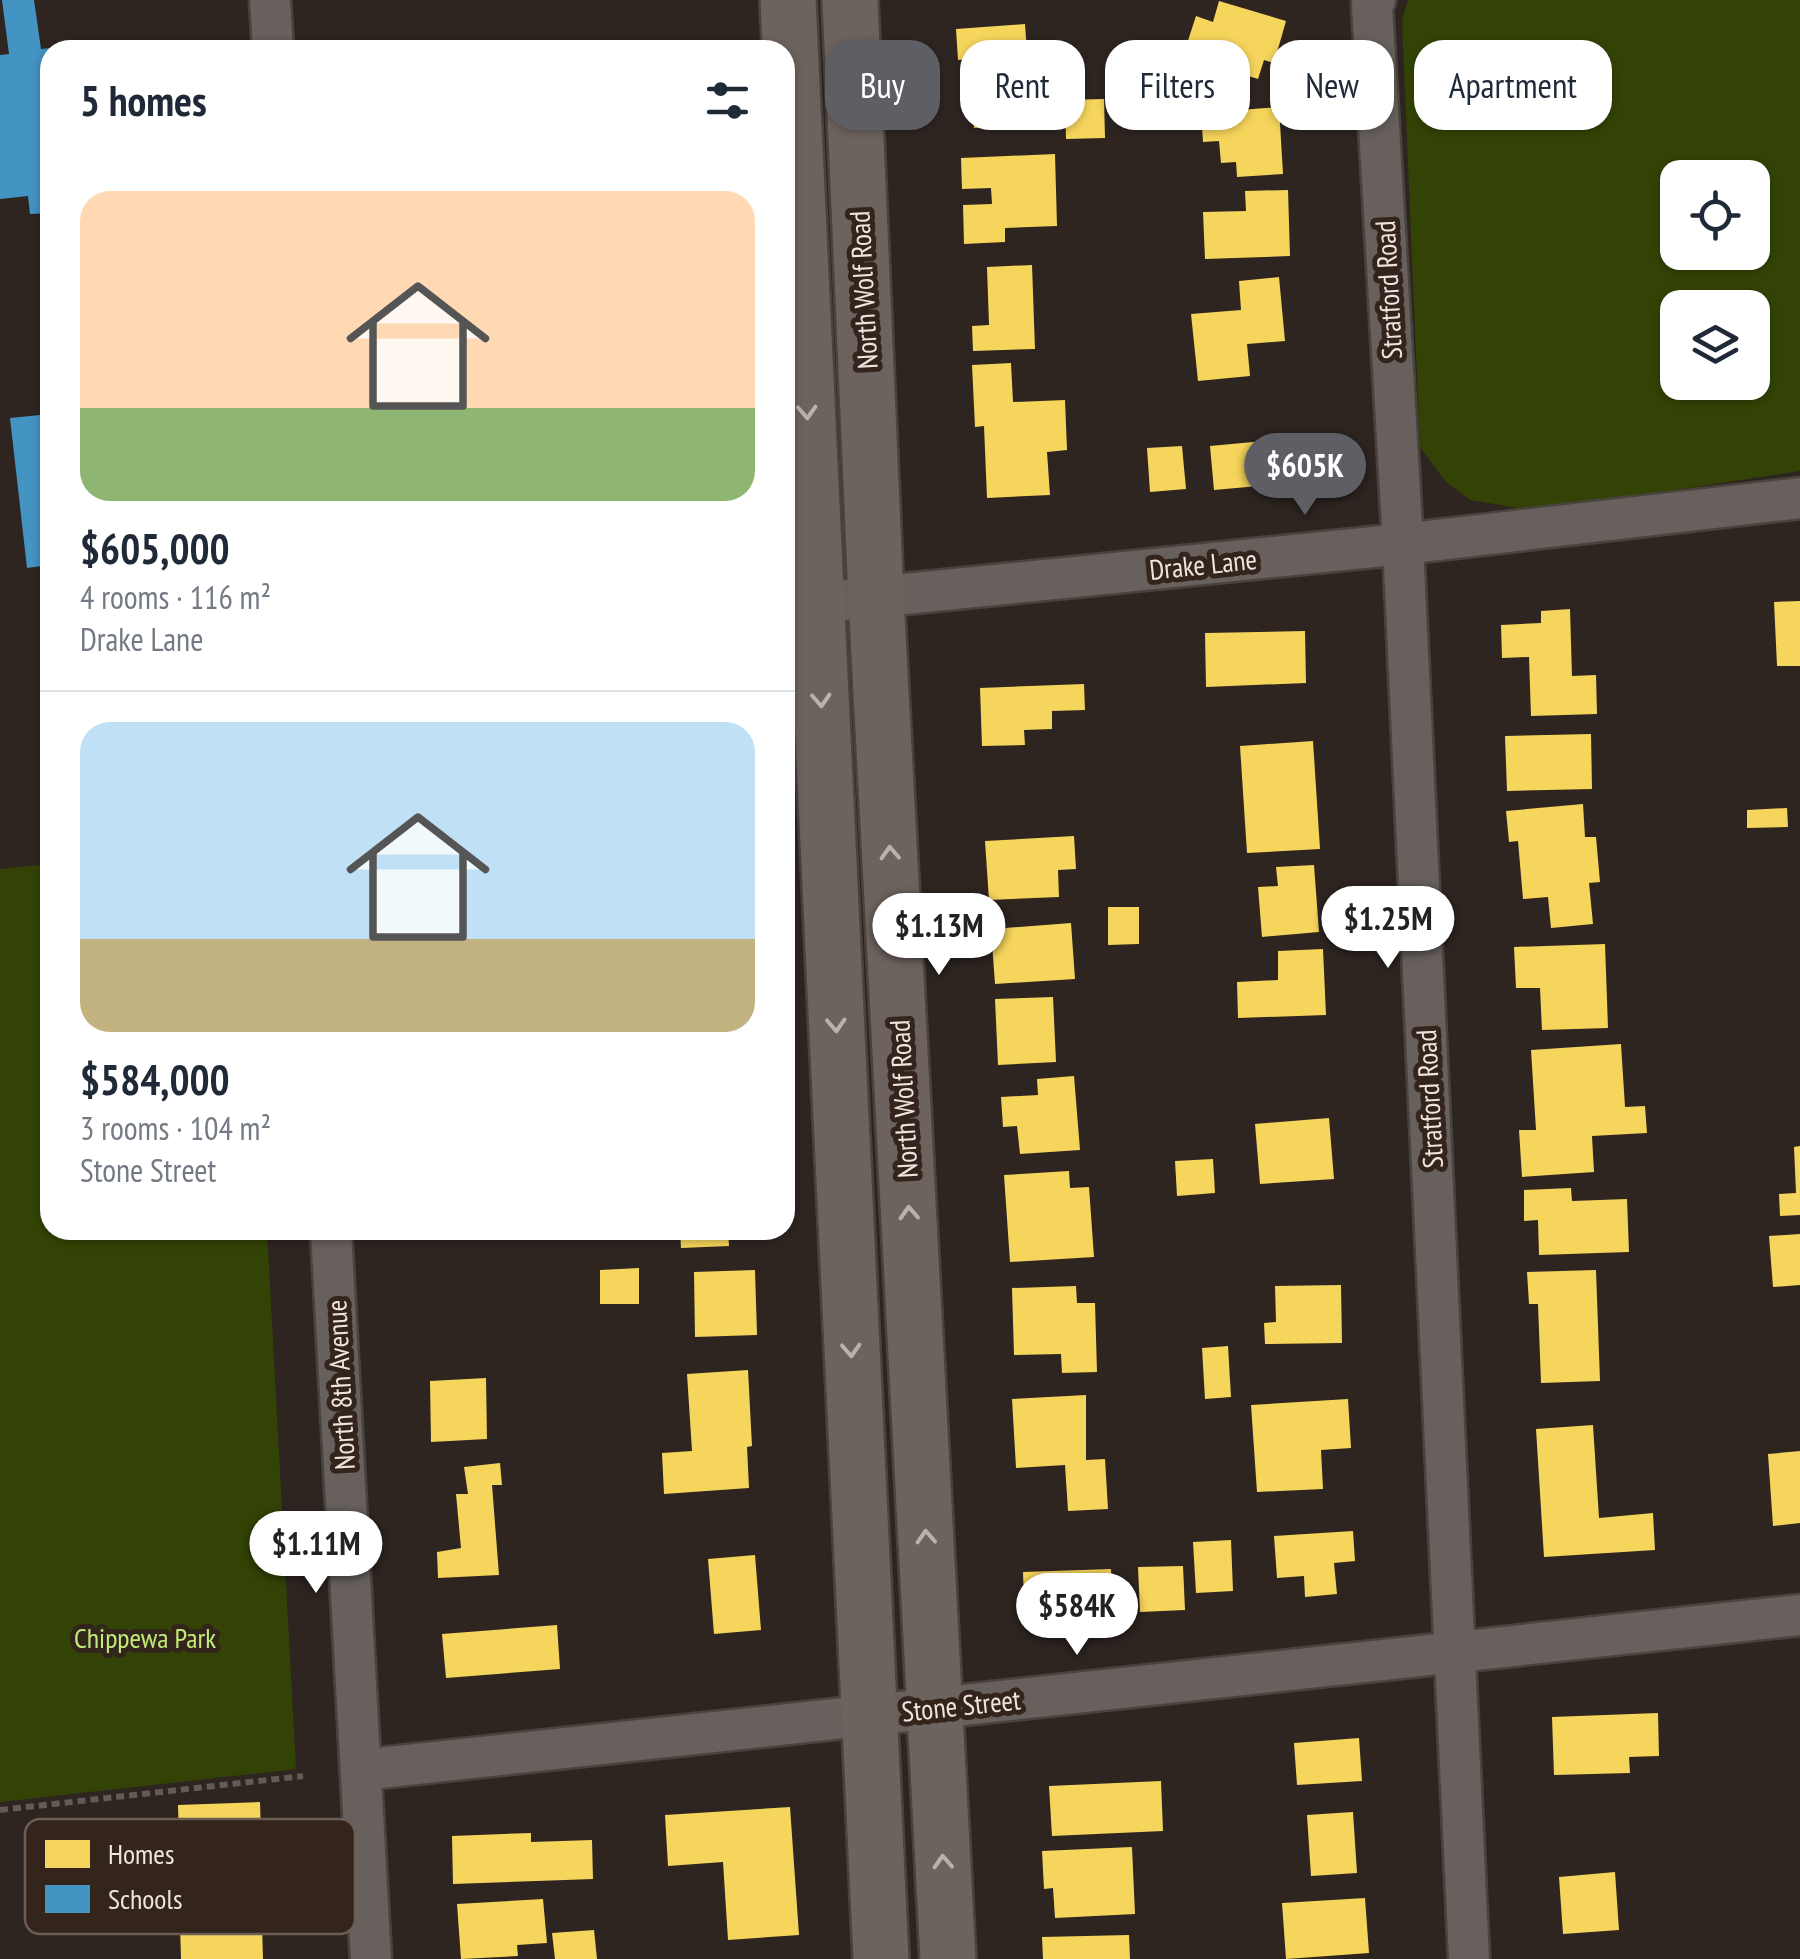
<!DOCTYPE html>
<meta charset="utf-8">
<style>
:root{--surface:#fff;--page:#f6f6f7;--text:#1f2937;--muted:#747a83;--line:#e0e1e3;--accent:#5e5f64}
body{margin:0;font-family:"PT Sans Narrow",sans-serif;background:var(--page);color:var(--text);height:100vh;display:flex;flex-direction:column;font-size:38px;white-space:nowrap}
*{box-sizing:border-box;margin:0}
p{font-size:32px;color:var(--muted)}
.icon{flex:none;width:55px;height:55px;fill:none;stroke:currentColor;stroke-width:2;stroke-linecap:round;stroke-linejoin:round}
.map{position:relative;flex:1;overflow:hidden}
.panel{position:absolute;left:40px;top:40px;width:755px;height:1200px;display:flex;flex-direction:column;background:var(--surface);border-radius:30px;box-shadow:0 2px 8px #0004}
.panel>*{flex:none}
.banner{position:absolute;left:825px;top:40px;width:825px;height:90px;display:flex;gap:20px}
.tools{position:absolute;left:1660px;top:160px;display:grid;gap:20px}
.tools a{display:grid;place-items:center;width:110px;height:110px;border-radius:20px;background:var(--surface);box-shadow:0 2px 8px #0004;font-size:50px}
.price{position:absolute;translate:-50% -85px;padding:0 22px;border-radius:35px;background:#fff;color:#222;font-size:32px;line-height:65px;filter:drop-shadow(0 2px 5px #0008)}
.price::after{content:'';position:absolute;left:50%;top:60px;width:30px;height:22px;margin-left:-15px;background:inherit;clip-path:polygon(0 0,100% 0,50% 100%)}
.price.active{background:var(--accent);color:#fff}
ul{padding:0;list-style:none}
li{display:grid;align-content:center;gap:20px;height:530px;padding:0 40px}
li+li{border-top:2px solid var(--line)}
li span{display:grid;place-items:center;height:310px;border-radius:30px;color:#555}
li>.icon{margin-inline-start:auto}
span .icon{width:180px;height:180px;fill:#fffc;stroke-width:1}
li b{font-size:42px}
h2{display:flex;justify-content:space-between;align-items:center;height:120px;padding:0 40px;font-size:42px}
.tag{padding:0 35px;border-radius:30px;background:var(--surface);box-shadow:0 2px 8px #0004;font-size:35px;line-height:90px}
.tag.active{background:var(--accent);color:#fff}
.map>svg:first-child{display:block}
.green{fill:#334305;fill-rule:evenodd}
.homes{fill:#f6d55c}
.schools{fill:#4393c3}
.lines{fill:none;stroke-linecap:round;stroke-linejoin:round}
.minor-casing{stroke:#49423d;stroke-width:45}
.secondary-casing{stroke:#49423d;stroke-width:60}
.path{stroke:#625b58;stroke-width:6;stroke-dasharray:8 5;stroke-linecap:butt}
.minor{stroke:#67605c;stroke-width:40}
.secondary{stroke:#6d635e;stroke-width:55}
.oneway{stroke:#bbb1ab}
.labels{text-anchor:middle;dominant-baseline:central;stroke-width:10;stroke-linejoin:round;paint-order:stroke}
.street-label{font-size:28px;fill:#efe5df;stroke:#33241c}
.park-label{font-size:28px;fill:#c0eb77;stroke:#33241c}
.key{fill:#33241c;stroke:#6b5e56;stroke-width:2.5}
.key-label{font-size:28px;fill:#efe5df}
</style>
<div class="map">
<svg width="1800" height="1959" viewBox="0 0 1800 1959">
<rect width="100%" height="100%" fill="#2e2521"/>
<g class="green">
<path d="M 1408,0 L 1800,0 L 1800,471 L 1537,511 L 1470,500 L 1445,481 L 1420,447 L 1402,20 ZM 1678,178 L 1752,178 L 1752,252 L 1678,252 ZM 1678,308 L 1752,308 L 1752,382 L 1678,382 Z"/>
<polygon points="50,864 50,1230 267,1230 296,1769 0,1802 0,869"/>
</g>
<g class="homes">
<polygon points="1219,1 1286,21 1274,63 1264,60 1258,79 1183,56 1196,16 1213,22"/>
<polygon points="1025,24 1032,124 974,128 969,59 958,60 956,29"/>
<polygon points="1165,62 1167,99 1129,101 1127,64"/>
<polygon points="1104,99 1105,138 1066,139 1065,100"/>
<polygon points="1279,107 1283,174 1237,177 1236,162 1221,163 1219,141 1203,142 1201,113"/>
<polygon points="1055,154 1057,226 1005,228 1005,242 964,244 963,205 992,204 991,188 962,189 961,158"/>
<polygon points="1288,190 1290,256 1205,259 1203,212 1246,211 1245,191"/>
<polygon points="1032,265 1035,349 973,351 972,326 989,325 987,267"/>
<polygon points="1279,277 1285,341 1247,344 1250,376 1198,381 1191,314 1241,310 1239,281"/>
<polygon points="1011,363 1013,402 1065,400 1067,450 1047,452 1050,495 987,498 984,426 975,427 972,365"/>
<polygon points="1296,438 1301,482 1214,490 1210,446"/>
<polygon points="1182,446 1186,489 1150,492 1147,448"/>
<polygon points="1800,601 1800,666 1777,666 1774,602"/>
<polygon points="1570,609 1572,676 1596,675 1597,714 1531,716 1529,657 1502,658 1501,625 1541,623 1541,611"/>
<polygon points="1305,631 1306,683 1206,687 1205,633"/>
<polygon points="1084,684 1085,710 1052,711 1052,729 1024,730 1025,745 982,746 980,688"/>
<polygon points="1591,734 1592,789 1507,791 1505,736"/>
<polygon points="1313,741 1320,849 1247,853 1240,746"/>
<polygon points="1583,804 1585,837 1596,837 1600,882 1589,883 1593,924 1551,928 1548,897 1523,899 1518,841 1509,842 1506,811"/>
<polygon points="1787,808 1788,827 1747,828 1747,810"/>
<polygon points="1074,836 1076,869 1058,870 1059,897 989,900 985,841"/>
<polygon points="1314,865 1319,932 1262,937 1258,887 1278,886 1276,867"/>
<polygon points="1108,907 1139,907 1139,944 1108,945"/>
<polygon points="1071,923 1075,979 995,984 991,929"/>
<polygon points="1605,944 1608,1028 1542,1030 1540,988 1516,988 1514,947"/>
<polygon points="1323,949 1326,1015 1238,1018 1237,982 1278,980 1278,951"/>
<polygon points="1053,997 1056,1062 998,1065 995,999"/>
<polygon points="1621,1044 1625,1107 1645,1106 1647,1133 1592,1136 1594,1172 1522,1177 1519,1130 1536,1130 1531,1050"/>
<polygon points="1074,1076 1080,1150 1020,1154 1017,1126 1003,1127 1001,1097 1038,1095 1037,1079"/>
<polygon points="1329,1118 1334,1179 1260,1184 1255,1124"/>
<polygon points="1800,1146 1800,1215 1780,1216 1779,1194 1796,1193 1794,1147"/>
<polygon points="1213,1159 1215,1193 1177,1196 1175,1161"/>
<polygon points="1069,1171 1070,1188 1089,1187 1094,1257 1010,1262 1004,1175"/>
<polygon points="1571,1188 1572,1201 1627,1199 1629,1252 1539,1255 1538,1220 1524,1221 1524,1190"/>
<polygon points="680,1230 728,1230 729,1246 681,1248"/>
<polygon points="1800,1234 1800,1285 1773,1287 1769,1236"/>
<polygon points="639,1268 639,1304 600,1304 600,1270"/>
<polygon points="755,1270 757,1335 695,1337 694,1272"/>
<polygon points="1596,1270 1600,1381 1541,1383 1538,1304 1529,1304 1527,1272"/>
<polygon points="1341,1285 1342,1343 1265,1344 1264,1323 1276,1322 1275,1286"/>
<polygon points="1076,1286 1077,1303 1095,1303 1097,1372 1062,1373 1061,1354 1014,1355 1012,1288"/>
<polygon points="1228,1346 1231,1397 1205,1399 1202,1348"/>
<polygon points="748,1370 752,1446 747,1447 749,1488 664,1494 662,1453 692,1451 687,1374"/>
<polygon points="486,1378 487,1439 431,1442 430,1381"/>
<polygon points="1086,1395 1086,1460 1105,1459 1108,1509 1068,1511 1065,1465 1016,1468 1012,1399"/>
<polygon points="1348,1399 1351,1448 1321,1450 1323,1489 1257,1492 1251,1405"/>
<polygon points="1593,1425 1599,1518 1653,1513 1655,1550 1544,1557 1536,1429"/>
<polygon points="1800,1451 1800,1523 1773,1526 1768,1454"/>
<polygon points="500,1463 502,1485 492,1485 499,1575 438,1578 437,1552 461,1548 456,1494 468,1494 464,1467"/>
<polygon points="1353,1531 1355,1561 1334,1563 1337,1594 1305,1597 1304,1576 1277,1578 1274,1536"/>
<polygon points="1231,1540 1233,1591 1196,1593 1193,1542"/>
<polygon points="755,1555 761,1630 714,1634 708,1559"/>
<polygon points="1183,1566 1185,1610 1140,1612 1138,1567"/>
<polygon points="1111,1569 1113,1621 1039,1623 1038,1601 1024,1602 1023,1572"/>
<polygon points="557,1625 560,1669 446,1678 442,1634"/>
<polygon points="1658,1713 1659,1756 1629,1757 1630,1773 1554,1775 1552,1717"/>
<polygon points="1359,1738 1362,1781 1297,1785 1294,1743"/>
<polygon points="1161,1781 1163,1831 1052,1836 1049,1786"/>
<polygon points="260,1802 262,1872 180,1876 178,1805"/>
<polygon points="790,1807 799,1935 728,1940 723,1862 668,1866 665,1815"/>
<polygon points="1353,1812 1357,1873 1311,1876 1307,1815"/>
<polygon points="531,1833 531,1842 592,1840 593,1879 453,1884 452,1836"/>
<polygon points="1132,1847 1135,1914 1055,1918 1053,1888 1044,1889 1042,1851"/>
<polygon points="1615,1872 1619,1930 1563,1934 1559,1877"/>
<polygon points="261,1891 263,1959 181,1959 179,1893"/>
<polygon points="1365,1898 1369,1953 1286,1959 1282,1903"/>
<polygon points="543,1899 547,1943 517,1945 518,1956 461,1959 457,1904"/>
<polygon points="594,1930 597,1959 555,1959 552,1933"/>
<polygon points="1129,1935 1130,1959 1043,1959 1042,1937"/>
</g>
<g class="schools">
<polygon points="2,0 34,0 41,49 50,48 50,213 30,214 28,196 0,199 0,55 9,54"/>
<polygon points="50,414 50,565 27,568 10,418"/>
</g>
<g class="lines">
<defs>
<g id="minor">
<polyline points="270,0 273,50"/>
<polyline points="1375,0 1372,5 1403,544 1469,1959"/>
<polyline points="785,606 1403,544 1800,498"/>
<polyline points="331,1230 371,1959"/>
<polyline points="361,1770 1800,1615"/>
</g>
<g id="secondary">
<polyline points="788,0 881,1959"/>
<polyline points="850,0 876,597 948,1959"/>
</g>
</defs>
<use href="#minor" class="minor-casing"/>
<use href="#secondary" class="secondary-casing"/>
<polyline class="path" points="0,1810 303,1776"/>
<use href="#minor" class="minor"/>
<use href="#secondary" class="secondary"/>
</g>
<defs><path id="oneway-chevron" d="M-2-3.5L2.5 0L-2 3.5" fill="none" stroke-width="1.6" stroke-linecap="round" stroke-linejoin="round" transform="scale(2.5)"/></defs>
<g class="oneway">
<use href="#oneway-chevron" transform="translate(807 412) rotate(87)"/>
<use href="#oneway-chevron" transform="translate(821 700) rotate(87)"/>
<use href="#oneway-chevron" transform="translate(890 853) rotate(-93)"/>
<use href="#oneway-chevron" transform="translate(836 1025) rotate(87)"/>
<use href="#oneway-chevron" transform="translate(909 1213) rotate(-93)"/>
<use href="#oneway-chevron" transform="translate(851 1350) rotate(87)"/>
<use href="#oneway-chevron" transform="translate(926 1537) rotate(-93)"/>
<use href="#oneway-chevron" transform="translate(943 1862) rotate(-93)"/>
</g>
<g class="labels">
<g class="street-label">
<text transform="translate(863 290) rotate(-93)">North Wolf Road</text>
<text transform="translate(1388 290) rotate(-93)">Stratford Road</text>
<text transform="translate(1203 564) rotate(-6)">Drake Lane</text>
<text transform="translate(903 1099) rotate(-93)">North Wolf Road</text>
<text transform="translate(1429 1099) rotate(-93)">Stratford Road</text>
<text transform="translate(340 1385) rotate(-93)">North 8th Avenue</text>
<text transform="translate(961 1705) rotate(-6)">Stone Street</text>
</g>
<g class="park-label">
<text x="145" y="1637">Chippewa Park</text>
</g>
</g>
<rect x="25" y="1819" width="330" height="115" rx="15" class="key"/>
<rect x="45" y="1840" width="45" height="28" fill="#f6d55c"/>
<rect x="45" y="1885" width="45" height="28" fill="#4393c3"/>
<g class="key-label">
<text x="108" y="1864">Homes</text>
<text x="108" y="1909">Schools</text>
</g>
</svg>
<div class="tools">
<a><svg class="icon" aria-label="locate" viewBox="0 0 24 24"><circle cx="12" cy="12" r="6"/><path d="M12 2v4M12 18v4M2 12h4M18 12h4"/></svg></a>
<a><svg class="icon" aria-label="layers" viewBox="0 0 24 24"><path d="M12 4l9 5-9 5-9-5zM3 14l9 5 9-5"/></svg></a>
</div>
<b class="price active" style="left:1305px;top:518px">$605K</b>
<b class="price" style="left:1388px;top:971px">$1.25M</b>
<b class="price" style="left:939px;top:978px">$1.13M</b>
<b class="price" style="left:316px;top:1596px">$1.11M</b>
<b class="price" style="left:1077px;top:1658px">$584K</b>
<div class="banner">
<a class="tag active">Buy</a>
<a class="tag">Rent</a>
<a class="tag">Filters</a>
<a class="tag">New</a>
<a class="tag">Apartment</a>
</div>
<section class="panel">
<h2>5 homes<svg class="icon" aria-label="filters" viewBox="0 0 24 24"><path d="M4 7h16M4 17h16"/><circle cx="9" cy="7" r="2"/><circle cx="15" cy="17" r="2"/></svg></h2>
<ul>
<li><span style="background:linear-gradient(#ffd9b3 70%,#8fb573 0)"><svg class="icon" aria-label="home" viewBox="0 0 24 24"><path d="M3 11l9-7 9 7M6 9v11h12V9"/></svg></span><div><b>$605,000</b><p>4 rooms · 116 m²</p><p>Drake Lane</p></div></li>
<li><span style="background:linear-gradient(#bfe0f5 70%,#c2b280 0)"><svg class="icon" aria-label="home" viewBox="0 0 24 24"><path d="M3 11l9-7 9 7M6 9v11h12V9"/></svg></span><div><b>$584,000</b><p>3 rooms · 104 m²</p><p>Stone Street</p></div></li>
</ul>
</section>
</div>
